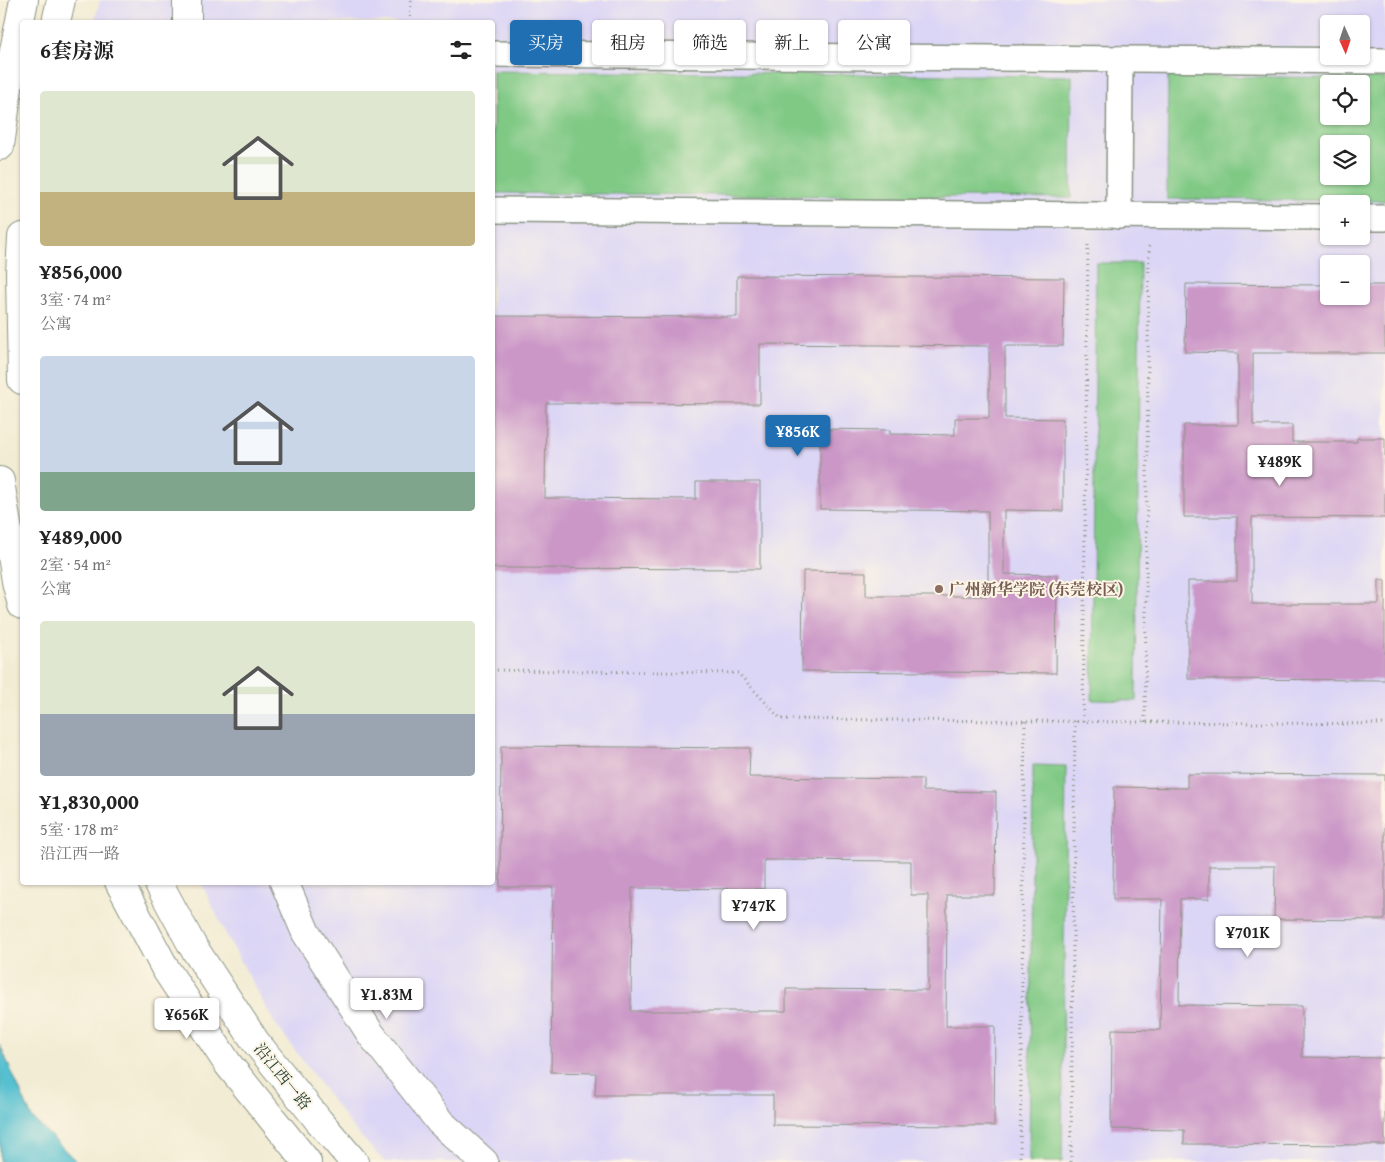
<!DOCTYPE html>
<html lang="zh">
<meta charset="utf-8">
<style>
:root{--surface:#fff;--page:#f6f6f6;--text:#222;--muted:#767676;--accent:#1f6fb2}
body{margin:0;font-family:"Gentium Book Plus","Noto Serif SC",serif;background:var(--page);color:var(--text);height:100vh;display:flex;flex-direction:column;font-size:19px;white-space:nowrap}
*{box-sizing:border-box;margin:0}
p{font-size:16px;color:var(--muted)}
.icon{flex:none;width:28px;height:28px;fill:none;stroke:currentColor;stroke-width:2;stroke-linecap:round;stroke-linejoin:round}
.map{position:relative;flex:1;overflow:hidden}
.panel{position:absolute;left:20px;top:20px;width:475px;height:865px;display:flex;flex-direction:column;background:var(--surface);border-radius:5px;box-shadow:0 1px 4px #0004}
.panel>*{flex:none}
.guide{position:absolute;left:510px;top:20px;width:475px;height:45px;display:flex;gap:10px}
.needle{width:32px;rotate:177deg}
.fabs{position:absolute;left:1320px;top:15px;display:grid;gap:10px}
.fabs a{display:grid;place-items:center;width:50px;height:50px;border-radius:5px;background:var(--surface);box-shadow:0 1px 4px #0004;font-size:25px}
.price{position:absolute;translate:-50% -42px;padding:0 11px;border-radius:5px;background:#fff;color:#222;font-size:16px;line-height:32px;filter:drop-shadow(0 1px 2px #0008)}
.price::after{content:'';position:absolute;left:50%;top:30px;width:15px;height:11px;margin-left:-8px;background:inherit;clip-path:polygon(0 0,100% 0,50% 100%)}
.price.current{background:var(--accent);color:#fff}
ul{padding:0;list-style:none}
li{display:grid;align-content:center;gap:10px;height:265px;padding:0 20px}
li span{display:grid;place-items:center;height:155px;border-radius:5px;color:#555}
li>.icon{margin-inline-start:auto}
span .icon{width:90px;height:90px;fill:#fffc;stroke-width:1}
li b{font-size:21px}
h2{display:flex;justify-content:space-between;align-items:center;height:60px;padding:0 20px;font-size:21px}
.chip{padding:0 18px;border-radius:5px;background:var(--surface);box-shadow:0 1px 4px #0004;font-size:18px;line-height:45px}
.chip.current{background:var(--accent);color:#fff}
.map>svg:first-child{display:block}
.built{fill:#dcd6f6;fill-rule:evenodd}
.green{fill:#80c985;stroke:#50835c;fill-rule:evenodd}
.water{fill:#55c0d0;stroke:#3a7e82}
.building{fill:#cb97c7;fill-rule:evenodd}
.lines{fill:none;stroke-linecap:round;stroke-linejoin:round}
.pedestrian-casing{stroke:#899484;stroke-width:28}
.minor-casing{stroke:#899484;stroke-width:30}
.tertiary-casing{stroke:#899484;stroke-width:30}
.path{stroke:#899484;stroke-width:3;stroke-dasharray:1 4;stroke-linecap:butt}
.pedestrian{stroke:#fff;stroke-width:25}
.minor{stroke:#fff;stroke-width:28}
.tertiary{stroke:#fff;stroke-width:28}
.education-dot{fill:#8d6e63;stroke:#fcf5e5;stroke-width:2}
.labels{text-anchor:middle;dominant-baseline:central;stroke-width:4;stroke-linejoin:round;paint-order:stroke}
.education-label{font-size:16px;font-weight:bold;fill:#785e54;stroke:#fcf5e5;text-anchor:start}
.street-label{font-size:16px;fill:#1f3d34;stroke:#fcf5e5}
</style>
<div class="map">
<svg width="1385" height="1162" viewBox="0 0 1385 1162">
<rect width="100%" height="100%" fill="#fcf5e5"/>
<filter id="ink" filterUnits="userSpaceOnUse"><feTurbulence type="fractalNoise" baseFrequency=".02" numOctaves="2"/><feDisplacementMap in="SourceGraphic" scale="10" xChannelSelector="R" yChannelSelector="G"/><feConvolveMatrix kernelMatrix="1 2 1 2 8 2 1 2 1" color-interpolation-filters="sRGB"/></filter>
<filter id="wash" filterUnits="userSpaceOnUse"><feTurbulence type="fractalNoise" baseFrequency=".0096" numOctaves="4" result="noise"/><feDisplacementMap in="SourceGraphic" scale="20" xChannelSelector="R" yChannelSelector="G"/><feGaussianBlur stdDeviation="1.12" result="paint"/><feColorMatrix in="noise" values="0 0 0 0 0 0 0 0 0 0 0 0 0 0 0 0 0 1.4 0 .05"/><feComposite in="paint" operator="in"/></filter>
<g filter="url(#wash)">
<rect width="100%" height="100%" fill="#f3ecd4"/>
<path class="built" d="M 100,0 L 1385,0 L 1385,1162 L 385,1162 L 352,1127 L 274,1022 L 226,934 L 201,883 L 492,882 L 492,22 L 94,22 ZM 1329,24 L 1361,24 L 1361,56 L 1329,56 ZM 1329,84 L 1361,84 L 1361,116 L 1329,116 ZM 1329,144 L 1361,144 L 1361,176 L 1329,176 ZM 1329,204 L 1361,204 L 1361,236 L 1329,236 ZM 1329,264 L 1361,264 L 1361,296 L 1329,296 Z"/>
<g class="green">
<polygon points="493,71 1072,76 1071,198 493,193"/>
<path d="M 1168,76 L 1385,78 L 1385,201 L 1167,199 ZM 1329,84 L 1361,84 L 1361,116 L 1329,116 ZM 1329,144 L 1361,144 L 1361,176 L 1329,176 Z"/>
<polygon points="1096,263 1140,263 1136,701 1092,700"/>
<polygon points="1033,765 1066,766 1062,1162 1029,1162"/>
</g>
<polygon class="water" points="0,1045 32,1118 77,1162 0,1162"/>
<g id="blocks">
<g class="building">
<polygon points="737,276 1064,278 1063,346 1005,346 1005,418 1063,419 1063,511 1004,510 1004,574 1057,575 1056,673 802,671 803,571 866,572 866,596 988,596 988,511 820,509 820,429 890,430 890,434 955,435 955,418 989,418 989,346 760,344 760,404 546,403 545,498 696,499 696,482 760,482 760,569 492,568 492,316 737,317"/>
<polygon points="1186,284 1329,285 1329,296 1361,296 1361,285 1385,285 1385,353 1253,353 1253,425 1292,425 1292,442 1357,442 1357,438 1385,438 1385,518 1252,517 1252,604 1379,604 1379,580 1385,580 1385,680 1188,679 1188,581 1237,581 1237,517 1184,517 1184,425 1238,425 1238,353 1185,352"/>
<path d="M 501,746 L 750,748 L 749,777 L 923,779 L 923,791 L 996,792 L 995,895 L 947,895 L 946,1026 L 995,1026 L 994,1126 L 773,1125 L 773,1095 L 595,1095 L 596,1073 L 551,1072 L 553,887 L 500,887 ZM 764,860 L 911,861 L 911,895 L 928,895 L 928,990 L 786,989 L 786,1011 L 631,1011 L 632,888 L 764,889 Z"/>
<polygon points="1187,774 1385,775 1385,920 1274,919 1275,866 1209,866 1209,899 1180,899 1179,1005 1302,1006 1302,1057 1385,1058 1385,1145 1184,1144 1184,1130 1111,1129 1112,1029 1160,1030 1162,899 1113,899 1114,787 1187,788"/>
</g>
</g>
</g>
<g filter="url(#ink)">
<use href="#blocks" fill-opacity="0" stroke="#899484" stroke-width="1"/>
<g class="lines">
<defs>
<g id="pedestrian">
<polyline points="492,54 1385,61"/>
<polyline points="492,210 1329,217"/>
<polyline points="1119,216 1120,59"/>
<polyline points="1361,218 1385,218"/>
</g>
<g id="minor">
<polyline points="187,22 187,0"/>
<polyline points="284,882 306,933 370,1033 440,1122 484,1162"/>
</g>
<g id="tertiary">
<polyline points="56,22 61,0"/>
<polyline points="0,146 11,66 24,0"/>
<polyline points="22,237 20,273 22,380"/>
<polyline points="0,481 16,581 22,605"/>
<polyline points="119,882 165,968 228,1064 307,1162"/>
<polyline points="158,882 192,945 255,1041 319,1121 354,1162"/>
</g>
</defs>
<use href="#pedestrian" class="pedestrian-casing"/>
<use href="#minor" class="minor-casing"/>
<use href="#tertiary" class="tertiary-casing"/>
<g class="path">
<polyline points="410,22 411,0"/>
<polyline points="492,670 738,673 781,719 1385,724"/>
<polyline points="1083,721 1088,241"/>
<polyline points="1145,722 1149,242"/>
<polyline points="1020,1162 1025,721"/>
<polyline points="1071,1162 1075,721"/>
</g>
<use href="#pedestrian" class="pedestrian"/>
<use href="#minor" class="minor"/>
<use href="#tertiary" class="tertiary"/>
</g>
</g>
<circle class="education-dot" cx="939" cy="589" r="5"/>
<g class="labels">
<g class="education-label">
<text x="949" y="589">广州新华学院 (东莞校区)</text>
</g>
<g class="street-label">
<text transform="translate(283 1076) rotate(51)">沿江西一路</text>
</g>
</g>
</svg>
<div class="fabs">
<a><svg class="needle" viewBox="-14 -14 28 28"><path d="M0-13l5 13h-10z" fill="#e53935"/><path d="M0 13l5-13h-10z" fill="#767676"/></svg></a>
<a><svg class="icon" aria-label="locate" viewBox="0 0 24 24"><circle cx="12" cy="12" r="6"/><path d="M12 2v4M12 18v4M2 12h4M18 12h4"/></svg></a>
<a><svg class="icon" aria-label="layers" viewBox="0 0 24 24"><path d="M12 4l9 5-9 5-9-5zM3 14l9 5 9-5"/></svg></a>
<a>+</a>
<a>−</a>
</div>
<b class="price current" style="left:798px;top:457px">¥856K</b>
<b class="price" style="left:1280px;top:487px">¥489K</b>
<b class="price" style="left:754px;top:931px">¥747K</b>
<b class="price" style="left:1248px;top:958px">¥701K</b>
<b class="price" style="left:387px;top:1020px">¥1.83M</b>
<b class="price" style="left:187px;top:1040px">¥656K</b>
<div class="guide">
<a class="chip current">买房</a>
<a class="chip">租房</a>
<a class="chip">筛选</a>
<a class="chip">新上</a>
<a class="chip">公寓</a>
</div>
<section class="panel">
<h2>6套房源<svg class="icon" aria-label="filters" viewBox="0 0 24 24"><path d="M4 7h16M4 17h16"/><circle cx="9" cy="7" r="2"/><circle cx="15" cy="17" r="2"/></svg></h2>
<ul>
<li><span style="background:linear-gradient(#dfe7d0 65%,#c2b280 0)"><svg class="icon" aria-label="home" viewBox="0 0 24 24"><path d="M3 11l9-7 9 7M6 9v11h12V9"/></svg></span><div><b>¥856,000</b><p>3室 · 74 m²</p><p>公寓</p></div></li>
<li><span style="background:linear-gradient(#c9d6e8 75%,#7fa58c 0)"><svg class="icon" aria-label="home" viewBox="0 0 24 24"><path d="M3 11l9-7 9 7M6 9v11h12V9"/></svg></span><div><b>¥489,000</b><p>2室 · 54 m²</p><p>公寓</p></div></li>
<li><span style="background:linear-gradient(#dfe7d0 60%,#9aa5b1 0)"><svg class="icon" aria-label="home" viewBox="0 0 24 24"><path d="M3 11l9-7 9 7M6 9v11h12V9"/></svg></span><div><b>¥1,830,000</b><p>5室 · 178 m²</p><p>沿江西一路</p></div></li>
</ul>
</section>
</div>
